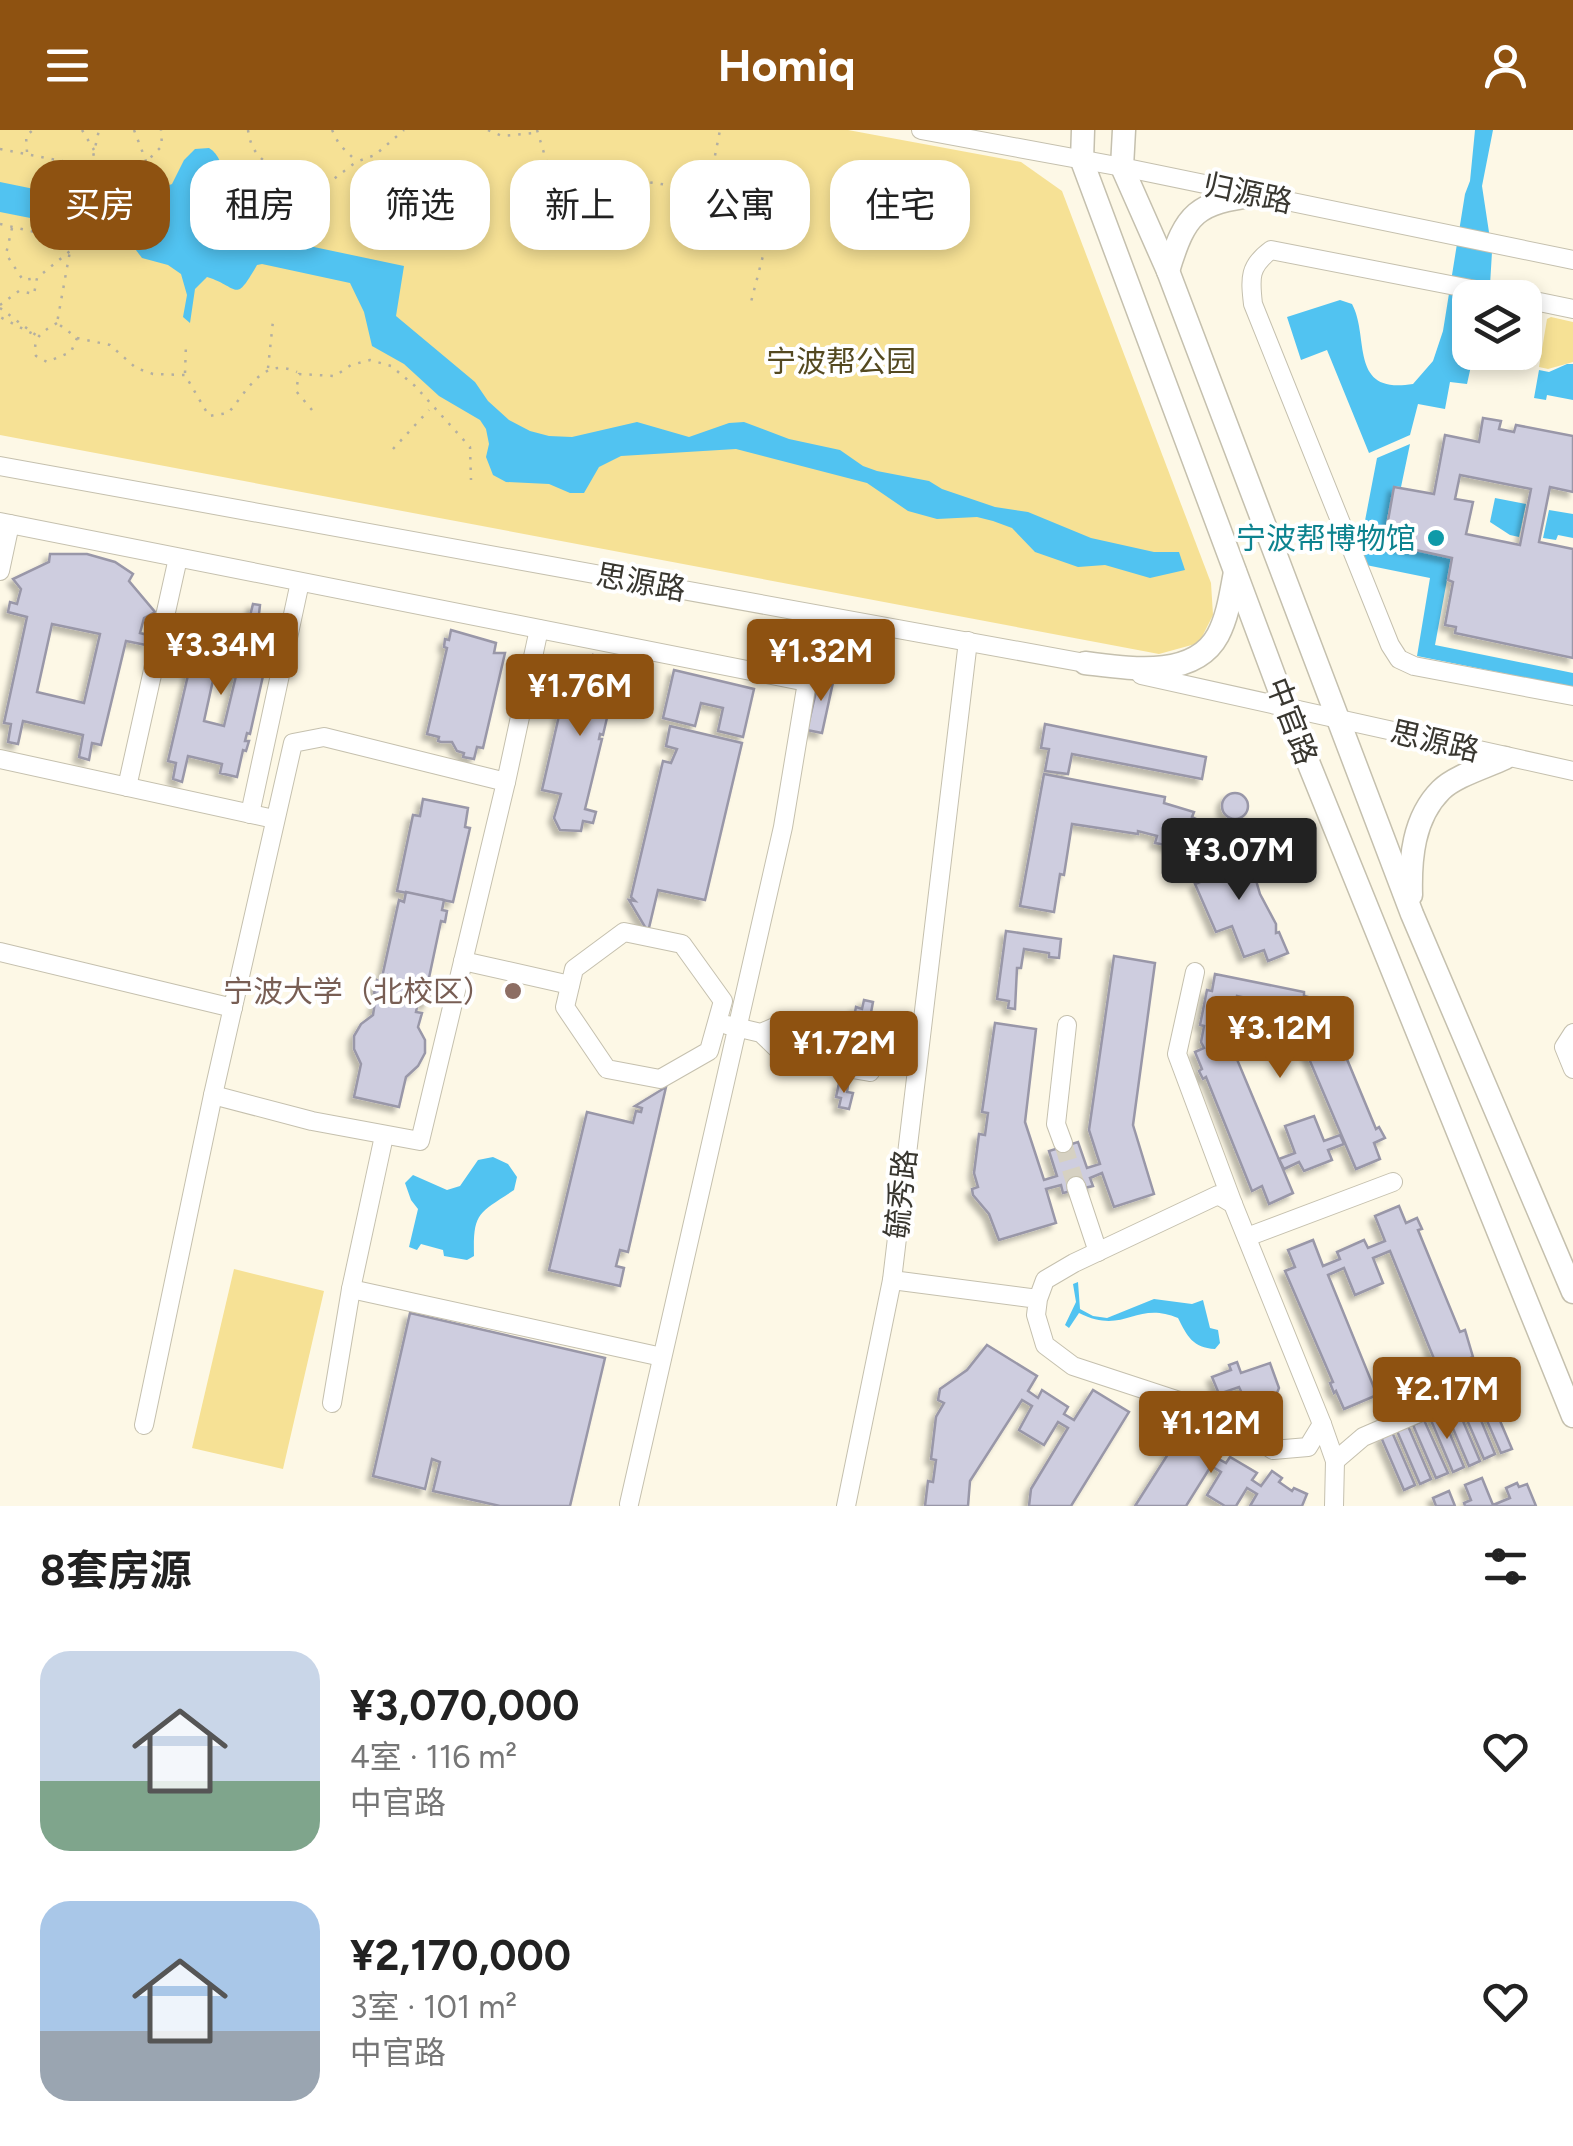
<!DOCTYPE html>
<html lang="zh">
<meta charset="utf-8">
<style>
:root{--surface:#fff;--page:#f2f2f2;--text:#222;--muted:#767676;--accent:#8e5211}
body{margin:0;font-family:Figtree,"Noto Sans SC",sans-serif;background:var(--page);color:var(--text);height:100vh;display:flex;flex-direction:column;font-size:38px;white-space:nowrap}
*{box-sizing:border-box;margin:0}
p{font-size:32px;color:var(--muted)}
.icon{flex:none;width:55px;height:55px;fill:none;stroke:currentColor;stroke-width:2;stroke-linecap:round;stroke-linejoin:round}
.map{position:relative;height:1376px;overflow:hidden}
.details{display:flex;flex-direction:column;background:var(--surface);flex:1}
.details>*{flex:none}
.banner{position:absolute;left:30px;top:30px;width:1000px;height:90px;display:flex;gap:20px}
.buttons{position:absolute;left:1452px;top:150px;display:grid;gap:20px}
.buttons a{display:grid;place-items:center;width:90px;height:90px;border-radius:20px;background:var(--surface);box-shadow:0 5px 15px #0003;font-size:50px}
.price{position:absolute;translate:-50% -85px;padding:0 22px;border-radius:10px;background:var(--accent);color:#fff;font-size:32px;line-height:65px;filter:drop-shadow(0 2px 5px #0008)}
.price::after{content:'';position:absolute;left:50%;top:60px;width:30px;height:22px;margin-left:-15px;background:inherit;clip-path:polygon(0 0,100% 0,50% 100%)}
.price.current{background:#222;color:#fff}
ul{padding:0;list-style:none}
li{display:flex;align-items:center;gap:30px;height:250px;padding:0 40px}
li span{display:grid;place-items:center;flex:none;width:280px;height:200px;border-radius:30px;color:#555}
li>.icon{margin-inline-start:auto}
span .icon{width:120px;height:120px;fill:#fffc;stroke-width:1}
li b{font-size:42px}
h2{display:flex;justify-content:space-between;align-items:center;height:120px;padding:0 40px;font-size:42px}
.chip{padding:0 35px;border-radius:30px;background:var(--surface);box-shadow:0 5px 15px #0003;font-size:35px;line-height:90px}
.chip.current{background:var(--accent);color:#fff}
header{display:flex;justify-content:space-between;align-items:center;height:130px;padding:0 40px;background:var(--accent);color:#fff;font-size:45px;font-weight:700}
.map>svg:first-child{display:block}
.green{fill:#f6e195}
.water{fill:#51c3f1}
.building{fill:#cecddf;stroke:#9997a8;stroke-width:2.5;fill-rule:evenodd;filter:url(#shadow)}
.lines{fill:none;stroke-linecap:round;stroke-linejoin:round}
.minor-tunnel{stroke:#d6d1c2;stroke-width:18;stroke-dasharray:18 9;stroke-linecap:butt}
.minor-casing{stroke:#c5c0ae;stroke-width:20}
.major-casing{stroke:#c5c0ae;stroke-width:25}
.path{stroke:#b3afa1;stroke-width:2.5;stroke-dasharray:2.5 8;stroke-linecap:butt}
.minor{stroke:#fff;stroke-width:18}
.major{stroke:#fff;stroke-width:22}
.culture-dot{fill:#0f9aa8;stroke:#fff;stroke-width:4}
.education-dot{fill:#8d6e63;stroke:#fff;stroke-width:4}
.labels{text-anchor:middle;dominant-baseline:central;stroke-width:8;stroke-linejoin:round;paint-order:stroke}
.street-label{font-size:30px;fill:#393730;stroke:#fff}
.park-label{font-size:30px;fill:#544920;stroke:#fff}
.culture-label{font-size:30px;fill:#0d838f;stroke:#fff;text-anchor:end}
.education-label{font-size:30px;fill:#785e54;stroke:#fff;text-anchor:end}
</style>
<header><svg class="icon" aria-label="menu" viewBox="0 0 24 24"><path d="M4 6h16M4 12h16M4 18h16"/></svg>Homiq<svg class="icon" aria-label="person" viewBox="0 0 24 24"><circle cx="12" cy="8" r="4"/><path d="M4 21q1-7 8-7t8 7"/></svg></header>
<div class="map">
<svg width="1573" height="1376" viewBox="0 0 1573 1376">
<defs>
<filter id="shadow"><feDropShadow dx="-5" dy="5" stdDeviation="2.5" flood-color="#0004"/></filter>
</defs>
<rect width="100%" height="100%" fill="#fdf8e6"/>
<g class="green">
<polygon points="0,0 848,0 1021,32 1062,61 1211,453 1213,485 1199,513 1159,524 0,305"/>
<polygon points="1551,187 1573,192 1573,232 1548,239 1539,237 1547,189"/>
<polygon points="234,1139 324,1161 283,1339 192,1318"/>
</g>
<g class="water">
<path d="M 1475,0 L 1493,0 L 1482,56 L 1492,122 L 1490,155 L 1470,152 L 1459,214 L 1466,224 L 1473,227 L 1467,254 L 1450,252 L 1445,279 L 1418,274 L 1410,305 L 1369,323 L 1327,220 L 1301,230 L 1287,187 L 1340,170 L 1352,174 C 1370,207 1348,265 1413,254 L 1433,231 L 1443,201 L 1465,64 L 1470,51 Z"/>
<path d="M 209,18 C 230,30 220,69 239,72 C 245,73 250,70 255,71 L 259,76 L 255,94 L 257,105 L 404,136 L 396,186 L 475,252 L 488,271 L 509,290 L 530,301 L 549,306 L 572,307 L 637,292 L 689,307 L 729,293 L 744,292 L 789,309 L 840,320 L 863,336 L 877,341 L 929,351 L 942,359 L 995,377 L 1028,382 L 1091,408 L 1154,422 L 1179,422 L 1185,440 L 1150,448 L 1105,435 L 1078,437 L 1035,422 L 1012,398 L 993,391 L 977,387 L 937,389 L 908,381 L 867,353 L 736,319 L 621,326 L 599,337 L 584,363 L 570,363 L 549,354 L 506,352 L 493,345 L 486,327 L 489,314 L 486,299 L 480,290 L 439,266 L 404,234 L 372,216 L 364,182 L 350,153 L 262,134 L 257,135 C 234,175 240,157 207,147 L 195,159 L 190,193 L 183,187 L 187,165 L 181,144 L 168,135 L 142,128 L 126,107 L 0,82 L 0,52 L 117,76 L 129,65 L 140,66 L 172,54 L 184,30 L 195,19 Z"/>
<polygon points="1567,234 1573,234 1573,270 1547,265 1546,270 1534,268 1539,240 1549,242"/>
<polygon points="1410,314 1401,357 1394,356 1382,413 1451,428 1435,515 1573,543 1573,557 1417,526 1430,448 1366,435 1359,422 1377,328"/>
<polygon points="1495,368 1526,374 1519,407 1510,405 1490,392"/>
<polygon points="1549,380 1573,384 1573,408 1558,405 1556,410 1543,408"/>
<path d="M 493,1027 L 508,1034 L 517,1047 L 514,1060 C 478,1084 473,1082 474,1126 L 467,1130 L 444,1126 L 443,1120 L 421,1114 L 417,1120 L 409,1117 L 418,1079 L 411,1070 L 405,1053 L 413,1045 L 447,1060 L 460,1056 L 478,1030 Z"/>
<path d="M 1078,1152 L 1080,1179 L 1093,1186 L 1107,1188 L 1154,1169 L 1192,1174 L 1203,1170 L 1210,1198 L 1218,1200 L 1220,1213 L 1215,1219 C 1193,1218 1187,1206 1178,1188 C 1135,1170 1125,1206 1079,1183 L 1069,1198 L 1065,1195 L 1076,1172 L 1073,1154 Z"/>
</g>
<g class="building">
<path d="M 1483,288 L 1501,291 L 1499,299 L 1514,302 L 1516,295 L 1573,306 L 1573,362 L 1550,357 L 1539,412 L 1573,419 L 1573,528 L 1455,503 L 1456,497 L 1445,495 L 1453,452 L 1448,450 L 1452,428 L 1384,413 L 1394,357 L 1434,364 L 1445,305 L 1479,312 ZM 1460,345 L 1531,359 L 1520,415 L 1466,404 L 1473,372 L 1455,369 Z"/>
<path d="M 50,424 L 87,424 L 115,432 L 133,444 L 129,451 L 155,482 L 144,488 L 140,503 L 148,505 L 146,515 L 126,511 L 101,615 L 92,613 L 89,630 L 79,627 L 83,605 L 23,591 L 18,614 L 8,612 L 11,594 L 4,593 L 27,487 L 8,482 L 10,472 L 17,474 L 21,459 L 13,449 L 49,432 ZM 52,494 L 100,504 L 84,573 L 37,562 Z"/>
<path d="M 253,474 L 260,475 L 259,484 L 276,488 L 250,604 L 247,603 L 245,611 L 249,611 L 246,621 L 243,620 L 237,647 L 220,643 L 222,634 L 188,626 L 182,652 L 173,649 L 176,633 L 168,631 L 199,498 L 223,503 L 219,521 L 240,526 ZM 215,541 L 236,546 L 224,596 L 204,591 Z"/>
<polygon points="451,500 496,513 494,523 505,523 483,618 477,617 474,629 463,627 464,623 457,621 452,612 441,612 438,611 439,607 427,604 447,518 444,517 445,509 449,510"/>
<polygon points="593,525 620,532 603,605 600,604 599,609 602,609 585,679 596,682 593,693 583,691 581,701 560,700 554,688 561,664 542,660 572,529 591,533"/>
<polygon points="674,540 754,559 743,607 718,601 723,578 701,573 695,596 663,588"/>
<polygon points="820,545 834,548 822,603 807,600"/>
<polygon points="1045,594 1206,627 1202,649 1072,624 1068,644 1045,641 1049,619 1041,618"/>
<polygon points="670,596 742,613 705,770 658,760 648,802 629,770 635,771 631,767 663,631 671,633 677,619 666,616"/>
<polygon points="1044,644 1165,667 1164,673 1194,682 1192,687 1196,689 1193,699 1203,703 1192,720 1155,713 1157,706 1138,701 1138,704 1072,694 1064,745 1060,744 1054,782 1020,776"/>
<circle cx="1235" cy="676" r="13"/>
<polygon points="423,669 468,678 465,697 470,698 453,772 397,761 413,685 420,686"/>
<polygon points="1215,715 1222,720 1235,716 1237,720 1243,718 1252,738 1249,739 1253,740 1260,764 1276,794 1276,803 1279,802 1288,823 1268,831 1264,820 1244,827 1232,796 1216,802 1195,754 1210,748 1203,730"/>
<polygon points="406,762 444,770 442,780 447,781 445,792 441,791 426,862 430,863 427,874 418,872 416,882 422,883 418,897 425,910 425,923 418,936 406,947 399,977 354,967 361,934 354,919 354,906 361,894 373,885 375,872 380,873 382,865 374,863 377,850 381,852 399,770 404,772"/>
<polygon points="1006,801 1061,809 1059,828 1049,827 1049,823 1024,819 1021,838 1017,838 1015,879 1008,878 1009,871 997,869"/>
<polygon points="1114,826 1155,833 1133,995 1154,1064 1114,1077 1102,1043 1090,1048 1093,1056 1063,1063 1061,1055 1046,1059 1056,1093 999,1110 989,1084 973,1065 972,1059 978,1057 974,1043 979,1004 985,1005 988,983 982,982 995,893 1036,899 1025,992 1044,1050 1057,1046 1049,1021 1078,1012 1087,1038 1100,1034 1089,1000"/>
<polygon points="1215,844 1304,862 1304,866 1312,868 1314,875 1324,871 1330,886 1334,885 1338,896 1334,898 1376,999 1379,997 1385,1008 1374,1013 1380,1029 1356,1039 1287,877 1237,866 1228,908 1293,1063 1269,1074 1262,1056 1252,1061 1206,947 1203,949 1199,941 1202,939 1195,922 1204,918 1201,912 1204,896 1200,895 1207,860 1212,861"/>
<polygon points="864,870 873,872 870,888 865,887 863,894 853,892 856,877 862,879"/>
<polygon points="839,953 848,955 847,962 853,963 849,979 839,977 841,968 836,967"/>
<polygon points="666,957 628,1122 620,1120 616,1136 624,1138 620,1156 549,1140 587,982 633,993 636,981 641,982 642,978 635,976"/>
<polygon points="1314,986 1324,1011 1340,1005 1344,1014 1328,1020 1332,1030 1304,1041 1299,1032 1284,1039 1279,1029 1295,1023 1285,996"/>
<polygon points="1399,1076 1406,1093 1417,1088 1422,1099 1418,1100 1460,1202 1465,1200 1473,1227 1439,1241 1390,1121 1373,1128 1383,1153 1355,1165 1344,1138 1328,1145 1377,1265 1344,1279 1336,1261 1334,1263 1330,1253 1333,1252 1285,1141 1295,1137 1288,1120 1313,1110 1323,1136 1340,1129 1337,1122 1364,1110 1368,1118 1385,1111 1375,1086"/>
<polygon points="410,1183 605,1228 570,1376 500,1376 433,1361 440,1332 432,1329 425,1359 373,1346"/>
<polygon points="987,1215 1037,1246 1028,1261 1038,1268 1042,1260 1068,1277 1064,1284 1074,1290 1093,1260 1129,1282 1071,1376 1029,1376 1031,1359 1068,1298 1058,1292 1044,1315 1019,1300 1032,1276 1022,1270 970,1351 968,1376 925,1376 928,1351 933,1352 936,1330 931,1329 936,1287 944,1273 938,1270 940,1259 967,1240"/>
<polygon points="1237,1232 1241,1243 1270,1233 1279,1258 1273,1273 1254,1276 1246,1272 1239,1257 1219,1264 1212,1247 1231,1240 1229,1235"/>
<polygon points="1489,1265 1512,1319 1501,1323 1478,1270"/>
<polygon points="1473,1271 1495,1324 1484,1329 1461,1276"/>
<polygon points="1457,1277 1480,1331 1469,1336 1446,1282"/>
<polygon points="1441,1283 1464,1337 1453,1342 1430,1288"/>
<polygon points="1424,1290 1448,1343 1436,1348 1413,1295"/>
<polygon points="1189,1291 1225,1313 1217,1328 1226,1333 1230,1327 1257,1343 1252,1350 1261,1356 1272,1341 1282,1348 1279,1352 1292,1361 1294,1358 1307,1364 1302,1376 1250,1376 1257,1364 1247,1358 1236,1376 1225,1376 1207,1365 1221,1342 1211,1336 1186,1376 1135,1376"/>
<polygon points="1408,1296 1431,1349 1420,1354 1397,1301"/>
<polygon points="1392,1302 1415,1355 1404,1360 1381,1307"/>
<polygon points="1482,1348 1493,1375 1510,1368 1506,1358 1517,1353 1519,1357 1527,1354 1536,1376 1465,1376 1464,1373 1471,1370 1465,1355"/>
<polygon points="1449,1361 1455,1376 1436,1376 1433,1368"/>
</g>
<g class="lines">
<polyline class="minor-tunnel" points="1063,1013 1076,1056"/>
<defs>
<g id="minor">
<polyline points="921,0 1122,37 1573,130"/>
<path d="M 1517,168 L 1271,120 C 1249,136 1250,148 1253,174 L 1390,515 L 1399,529 L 1414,536 L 1573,566"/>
<polyline points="1525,169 1573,179"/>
<polyline points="0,336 1096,535"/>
<polyline points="0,392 807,552 783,697 629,1374"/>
<polyline points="0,441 10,394"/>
<polyline points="1141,545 1573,641"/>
<polygon points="324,607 506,652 420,1011 312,991 213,965 293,613"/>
<polyline points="0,629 274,689"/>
<polyline points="506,652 539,499"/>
<polyline points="127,657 178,428"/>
<polyline points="250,684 300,452"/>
<polygon points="624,802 682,814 723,871 709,921 660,949 607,939 565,877 574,839"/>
<polyline points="0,822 233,878"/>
<polyline points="463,831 570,855"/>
<polyline points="1195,842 1177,924 1233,1074"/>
<polyline points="727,895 761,903 786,892 874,911 870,942 787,928 761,903"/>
<polyline points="1573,903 1564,917 1573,939"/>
<polyline points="872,927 916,936"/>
<polyline points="1063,1013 1056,994 1067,895"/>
<polyline points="1076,1056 1098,1122"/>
<polyline points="1247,1107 1393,1052"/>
<polyline points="892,1150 1038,1169 1045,1150 1074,1133 1218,1065 1233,1074 1322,1294 1308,1317 1273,1320 1219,1284 1073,1236 1045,1215 1036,1185 1038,1169"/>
<polyline points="351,1159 662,1227"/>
<polyline points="332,1273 351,1159 384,1006"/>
<polyline points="1322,1294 1335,1331 1334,1376"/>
<polyline points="144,1295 213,965"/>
<polyline points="1335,1331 1363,1307 1490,1252"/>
<polyline points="846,1376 892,1150 968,511"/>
</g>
<g id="major">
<polyline points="1083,0 1082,31 1285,575 1573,1286"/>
<polyline points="1124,0 1122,37 1168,141 1412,784 1573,1162"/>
<path d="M 1168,141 C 1186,82 1196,73 1257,65"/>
<path d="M 1085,533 C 1127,538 1194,550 1218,505 C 1228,486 1231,463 1235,442"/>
<path d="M 1411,765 C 1410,729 1413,688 1441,660 C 1455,646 1486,637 1505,628"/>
</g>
</defs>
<use href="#minor" class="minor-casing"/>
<use href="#major" class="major-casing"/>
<g class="path">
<polyline points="82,0 94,20"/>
<polyline points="134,0 146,31"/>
<path d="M 248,0 C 251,21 260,31 279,39"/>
<polyline points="332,0 339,14 355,30"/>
<polyline points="488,0 502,6 535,3"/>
<polyline points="537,0 547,33 559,49 599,52 614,47 708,61 748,51 765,118 751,172"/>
<polyline points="0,19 124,43 146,32 162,16 161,0"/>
<polyline points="27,22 26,6 33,0"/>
<polyline points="91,36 99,0"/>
<polyline points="318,61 356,32 375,25 404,0"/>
<polyline points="0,94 73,111 102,113"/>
<polyline points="12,98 6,124 23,150 37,148"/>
<polyline points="699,108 720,0"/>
<polyline points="0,175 19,161 34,164 37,148 70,121 73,111"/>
<polyline points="0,178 37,206 0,187"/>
<path d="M 57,193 C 42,202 32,207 36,226 L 47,232 L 71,222 L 77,208 L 57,193 L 70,121"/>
<path d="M 77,208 L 110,215 L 136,238 L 153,244 L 185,245 L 209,286 L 228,283 C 248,261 262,226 297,242"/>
<polyline points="268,238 273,191"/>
<polyline points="185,243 186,214"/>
<polyline points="312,280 296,261 299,244 335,246 351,235 370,230 391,236 415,256 470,317 471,350"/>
<polyline points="393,319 429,280"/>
</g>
<use href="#minor" class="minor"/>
<use href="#major" class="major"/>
</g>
<circle class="culture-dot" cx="1436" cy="408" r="10"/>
<circle class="education-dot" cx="513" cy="861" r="10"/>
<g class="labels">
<g class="street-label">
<text transform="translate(1248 63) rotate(12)">归源路</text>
<text transform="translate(641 452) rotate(10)">思源路</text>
<text transform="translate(1292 591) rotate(69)">中官路</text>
<text transform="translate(1435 611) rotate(13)">思源路</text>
<text transform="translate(901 1064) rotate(-84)">毓秀路</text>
</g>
<g class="park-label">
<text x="841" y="231">宁波帮公园</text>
</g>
<g class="culture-label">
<text x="1416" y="408">宁波帮博物馆</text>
</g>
<g class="education-label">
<text x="493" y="861">宁波大学（北校区）</text>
</g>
</g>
</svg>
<div class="buttons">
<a><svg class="icon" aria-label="layers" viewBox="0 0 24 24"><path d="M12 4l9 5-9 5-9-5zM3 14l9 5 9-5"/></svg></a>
</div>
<b class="price" style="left:221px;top:568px">¥3.34M</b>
<b class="price" style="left:821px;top:574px">¥1.32M</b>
<b class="price" style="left:580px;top:609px">¥1.76M</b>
<b class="price current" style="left:1239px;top:773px">¥3.07M</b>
<b class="price" style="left:1280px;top:951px">¥3.12M</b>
<b class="price" style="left:844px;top:966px">¥1.72M</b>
<b class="price" style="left:1447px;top:1312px">¥2.17M</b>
<b class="price" style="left:1211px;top:1346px">¥1.12M</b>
<div class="banner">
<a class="chip current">买房</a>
<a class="chip">租房</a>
<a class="chip">筛选</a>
<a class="chip">新上</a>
<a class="chip">公寓</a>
<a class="chip">住宅</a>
</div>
</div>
<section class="details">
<h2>8套房源<svg class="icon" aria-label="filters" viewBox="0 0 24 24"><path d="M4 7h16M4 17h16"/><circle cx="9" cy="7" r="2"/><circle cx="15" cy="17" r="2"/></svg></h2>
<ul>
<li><span style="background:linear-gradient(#c9d6e8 65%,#7fa58c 0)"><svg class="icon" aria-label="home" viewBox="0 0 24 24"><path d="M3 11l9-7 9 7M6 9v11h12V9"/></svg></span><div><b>¥3,070,000</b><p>4室 · 116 m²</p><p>中官路</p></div><svg class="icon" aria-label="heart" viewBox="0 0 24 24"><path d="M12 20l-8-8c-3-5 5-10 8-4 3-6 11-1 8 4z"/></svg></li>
<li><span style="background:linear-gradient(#a9c7e8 65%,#9aa5b1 0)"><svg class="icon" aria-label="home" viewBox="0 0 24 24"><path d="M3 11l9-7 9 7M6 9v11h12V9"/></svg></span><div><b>¥2,170,000</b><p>3室 · 101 m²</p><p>中官路</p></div><svg class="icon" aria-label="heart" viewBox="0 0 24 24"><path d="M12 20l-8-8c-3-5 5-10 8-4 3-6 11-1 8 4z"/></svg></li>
</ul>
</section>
